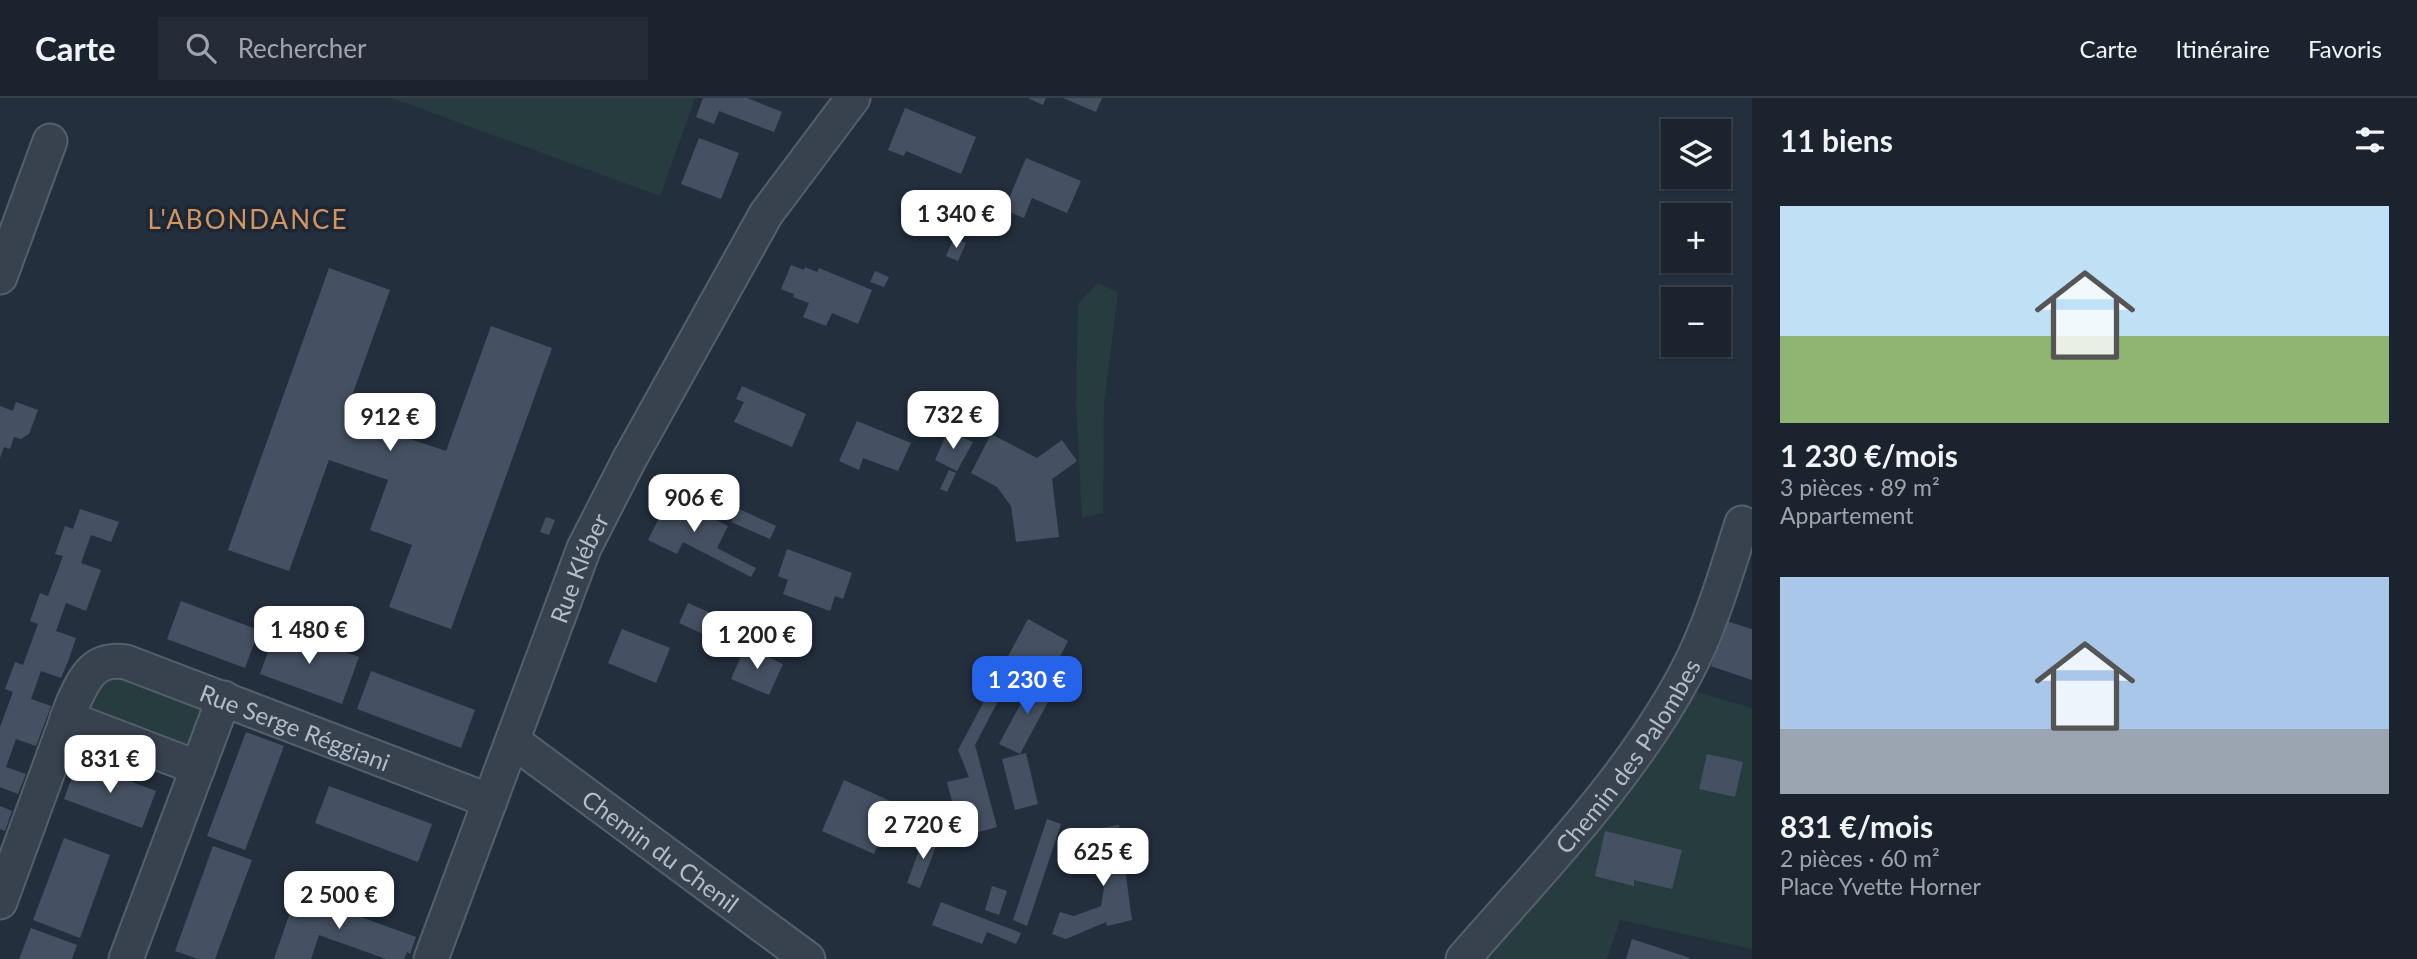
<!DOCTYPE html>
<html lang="fr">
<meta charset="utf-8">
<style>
:root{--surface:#1b232e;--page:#242b36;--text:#f1f3f6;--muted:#a0a4aa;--line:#39404a;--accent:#2563eb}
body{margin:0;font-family:Lato,sans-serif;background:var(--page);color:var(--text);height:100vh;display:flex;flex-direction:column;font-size:26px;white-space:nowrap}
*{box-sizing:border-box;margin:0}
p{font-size:23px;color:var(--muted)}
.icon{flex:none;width:38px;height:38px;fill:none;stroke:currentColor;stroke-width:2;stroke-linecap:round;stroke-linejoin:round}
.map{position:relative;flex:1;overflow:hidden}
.side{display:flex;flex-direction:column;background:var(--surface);width:665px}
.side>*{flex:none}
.fabs{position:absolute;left:1661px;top:21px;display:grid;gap:14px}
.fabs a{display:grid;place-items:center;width:70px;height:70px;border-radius:0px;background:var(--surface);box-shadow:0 2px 5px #0004,0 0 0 2px var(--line);font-size:35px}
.price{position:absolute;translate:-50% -60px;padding:0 16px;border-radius:14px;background:#fff;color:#222;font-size:23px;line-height:46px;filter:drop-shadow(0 2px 4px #0008)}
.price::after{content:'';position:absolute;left:50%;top:42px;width:21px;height:16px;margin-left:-10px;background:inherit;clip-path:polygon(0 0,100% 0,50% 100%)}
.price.on{background:var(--accent);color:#fff}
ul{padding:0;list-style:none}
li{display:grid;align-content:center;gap:14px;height:371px;padding:0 28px}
li span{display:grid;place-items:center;height:217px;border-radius:0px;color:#555}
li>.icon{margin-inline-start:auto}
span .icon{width:126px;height:126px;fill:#fffc;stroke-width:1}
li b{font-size:30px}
h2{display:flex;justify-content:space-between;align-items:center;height:84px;padding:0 28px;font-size:30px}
header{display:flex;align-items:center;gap:42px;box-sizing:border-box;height:98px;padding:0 35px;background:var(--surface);border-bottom:2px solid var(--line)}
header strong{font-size:33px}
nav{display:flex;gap:38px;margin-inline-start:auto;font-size:24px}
.search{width:490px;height:63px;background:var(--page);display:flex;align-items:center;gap:18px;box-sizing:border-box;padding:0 24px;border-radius:0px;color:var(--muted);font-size:26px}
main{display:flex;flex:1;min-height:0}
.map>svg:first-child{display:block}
.green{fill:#263c3f}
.building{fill:#455162}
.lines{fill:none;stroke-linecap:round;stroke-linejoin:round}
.minor-casing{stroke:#565f6c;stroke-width:37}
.minor{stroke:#38414e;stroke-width:33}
.labels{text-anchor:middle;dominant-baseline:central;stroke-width:7;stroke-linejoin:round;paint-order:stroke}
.street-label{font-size:24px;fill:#b4bcc9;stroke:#1d2633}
.neighbourhood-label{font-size:26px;letter-spacing:2px;fill:#d59563;stroke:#1d2633}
</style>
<header>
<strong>Carte</strong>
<div class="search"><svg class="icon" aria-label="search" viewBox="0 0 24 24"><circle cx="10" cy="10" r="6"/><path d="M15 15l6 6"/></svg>Rechercher</div>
<nav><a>Carte</a><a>Itinéraire</a><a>Favoris</a></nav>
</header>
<main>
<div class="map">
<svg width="1752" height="861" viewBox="0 0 1752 861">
<rect width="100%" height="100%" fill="#242f3e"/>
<g class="green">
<polygon points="392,0 695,0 660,98"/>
<polygon points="1098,185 1118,194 1104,305 1103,415 1082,420 1076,304 1078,206"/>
<polygon points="107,569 208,612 193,650 88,619 87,583"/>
<polygon points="1673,587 1752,610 1752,851 1620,822 1607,861 1456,861"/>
</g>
<g class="building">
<polygon points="703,0 747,0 782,14 774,34 719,13 714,26 696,19"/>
<polygon points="1028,0 1046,0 1043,7"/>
<polygon points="1063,0 1102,0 1096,14"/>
<polygon points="905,10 976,39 961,76 906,53 904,58 888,52"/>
<polygon points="699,40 739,55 721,101 681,86"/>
<polygon points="1026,60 1081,83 1067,115 1032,100 1024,120 1004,112"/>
<polygon points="954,140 966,145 958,163 946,158"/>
<polygon points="791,167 804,172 805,169 817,174 819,170 872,192 858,226 832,215 826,228 803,219 809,205 793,199 794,196 781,191"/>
<polygon points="329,170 390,192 345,317 386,332 391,318 409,325 404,339 446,353 491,228 552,250 451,531 389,509 412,447 370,432 388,382 329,362 289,473 228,452"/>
<polygon points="875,173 889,179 884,189 870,184"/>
<polygon points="742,288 806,316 792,349 734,324 744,304 736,301"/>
<polygon points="16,304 38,312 29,336 21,341 14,339 10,351 4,349 0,360 0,308 13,313"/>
<polygon points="857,323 911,345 898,373 863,360 859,372 839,363"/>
<polygon points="948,333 973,344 957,373 935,362"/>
<polygon points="991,336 1037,360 1062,342 1077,363 1052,381 1059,439 1016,444 1011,408 997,389 971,375"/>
<polygon points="949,372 956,375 947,394 940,391"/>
<polygon points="670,398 728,428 717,450 756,470 751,479 683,444 677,456 648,442"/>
<polygon points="737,410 776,428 770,441 731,424"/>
<polygon points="80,411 119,424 111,444 91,437 81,465 101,472 86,513 66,505 56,533 76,540 69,561 61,580 41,573 31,601 51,608 36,648 16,641 6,669 26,676 18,696 0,689 0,629 13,594 5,591 15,564 23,567 38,526 30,523 40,495 48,498 63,458 55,456 65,428 73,431"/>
<polygon points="546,419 555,422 549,437 540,434"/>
<polygon points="787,451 852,475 843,501 835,498 830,513 783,496 788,482 778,478"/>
<polygon points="181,503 259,532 245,570 167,541"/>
<polygon points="688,505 727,522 725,528 739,534 733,546 719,540 718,543 679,525"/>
<polygon points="1028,521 1068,543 1049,581 1017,567 975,647 997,729 961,739 947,684 969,679 958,652"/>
<polygon points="1726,523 1752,531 1752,582 1711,568"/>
<polygon points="277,529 359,559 342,606 260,576"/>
<polygon points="622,531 670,550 656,585 608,565"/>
<polygon points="745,549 783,566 769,597 731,581"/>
<polygon points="371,573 475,612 461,650 357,611"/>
<polygon points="1034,581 1055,591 1020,656 999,646"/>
<polygon points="246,634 284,648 245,752 207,738"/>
<polygon points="1026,655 1038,706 1015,712 1002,661"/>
<polygon points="1707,656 1743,664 1735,699 1699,691"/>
<polygon points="78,663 156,693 142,730 64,701"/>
<polygon points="844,682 897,706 874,756 822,733"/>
<polygon points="329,688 432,726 418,764 315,725"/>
<polygon points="0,708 12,713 5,733 0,731"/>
<polygon points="1047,721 1061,726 1027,828 1013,822"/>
<polygon points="1119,727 1132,822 1107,828 1106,824 1066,841 1052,836 1060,814 1074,818 1101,808 1104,790 1098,755 1088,757 1086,747 1097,745 1094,731"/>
<polygon points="1605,733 1682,752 1672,791 1634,782 1634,788 1595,778"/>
<polygon points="925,736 939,741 920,790 907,785"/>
<polygon points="64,740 110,757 80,840 33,822"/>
<polygon points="213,748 252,762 215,861 198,861 175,853"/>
<polygon points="992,788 1007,793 999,817 985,812"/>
<polygon points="296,797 329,810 332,799 346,798 365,806 361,819 416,839 410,856 407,854 404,861 386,861 319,837 311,861 274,861"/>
<polygon points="941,804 1021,835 1016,846 987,834 982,846 932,827"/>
<polygon points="31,830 77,847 72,861 19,861"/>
<polygon points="1632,841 1690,860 1690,861 1626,861"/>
</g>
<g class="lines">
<defs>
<g id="minor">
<polyline points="0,179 50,43"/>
<polyline points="67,620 198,670"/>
<path id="s1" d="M 513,643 L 808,861"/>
<path id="s2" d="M 0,804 L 73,605 C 85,579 94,559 126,564 L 490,703"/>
<polyline points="126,861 224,600"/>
<path id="s3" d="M 431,861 L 584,450 L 629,362 L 766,116 L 853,0"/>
<path id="s4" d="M 1463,861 C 1542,770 1629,682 1686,575 C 1711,528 1726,475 1742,425"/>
</g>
</defs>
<use href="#minor" class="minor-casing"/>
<use href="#minor" class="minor"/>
</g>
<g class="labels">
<g class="street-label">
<text stroke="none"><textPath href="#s3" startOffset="418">Rue Kléber</textPath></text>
<text stroke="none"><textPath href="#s2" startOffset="467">Rue Serge Réggiani</textPath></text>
<text stroke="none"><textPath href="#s4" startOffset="262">Chemin des Palombes</textPath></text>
<text stroke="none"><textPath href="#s1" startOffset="184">Chemin du Chenil</textPath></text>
</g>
<g class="neighbourhood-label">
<text x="248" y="121">L'ABONDANCE</text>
</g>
</g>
</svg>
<div class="fabs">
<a><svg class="icon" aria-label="layers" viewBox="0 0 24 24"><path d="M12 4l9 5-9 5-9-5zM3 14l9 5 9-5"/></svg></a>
<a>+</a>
<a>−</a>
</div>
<b class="price" style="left:956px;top:152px">1 340 €</b>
<b class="price" style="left:953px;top:353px">732 €</b>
<b class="price" style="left:390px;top:355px">912 €</b>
<b class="price" style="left:694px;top:436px">906 €</b>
<b class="price" style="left:309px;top:568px">1 480 €</b>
<b class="price" style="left:757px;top:573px">1 200 €</b>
<b class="price on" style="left:1027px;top:618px">1 230 €</b>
<b class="price" style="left:110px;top:697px">831 €</b>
<b class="price" style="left:923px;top:763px">2 720 €</b>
<b class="price" style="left:1103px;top:790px">625 €</b>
<b class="price" style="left:339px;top:833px">2 500 €</b>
</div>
<section class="side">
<h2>11 biens<svg class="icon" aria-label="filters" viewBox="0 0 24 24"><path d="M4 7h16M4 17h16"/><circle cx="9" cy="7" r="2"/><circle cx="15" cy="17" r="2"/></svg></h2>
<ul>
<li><span style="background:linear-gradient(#bfe0f5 60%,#8fb573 0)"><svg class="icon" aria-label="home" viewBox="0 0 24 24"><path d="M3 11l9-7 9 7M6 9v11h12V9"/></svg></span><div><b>1 230 €/mois</b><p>3 pièces · 89 m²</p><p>Appartement</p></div></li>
<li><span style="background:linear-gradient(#a9c7e8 70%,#9aa5b1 0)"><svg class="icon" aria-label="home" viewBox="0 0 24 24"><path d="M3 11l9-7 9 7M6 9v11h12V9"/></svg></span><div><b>831 €/mois</b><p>2 pièces · 60 m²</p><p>Place Yvette Horner</p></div></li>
</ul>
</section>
</main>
